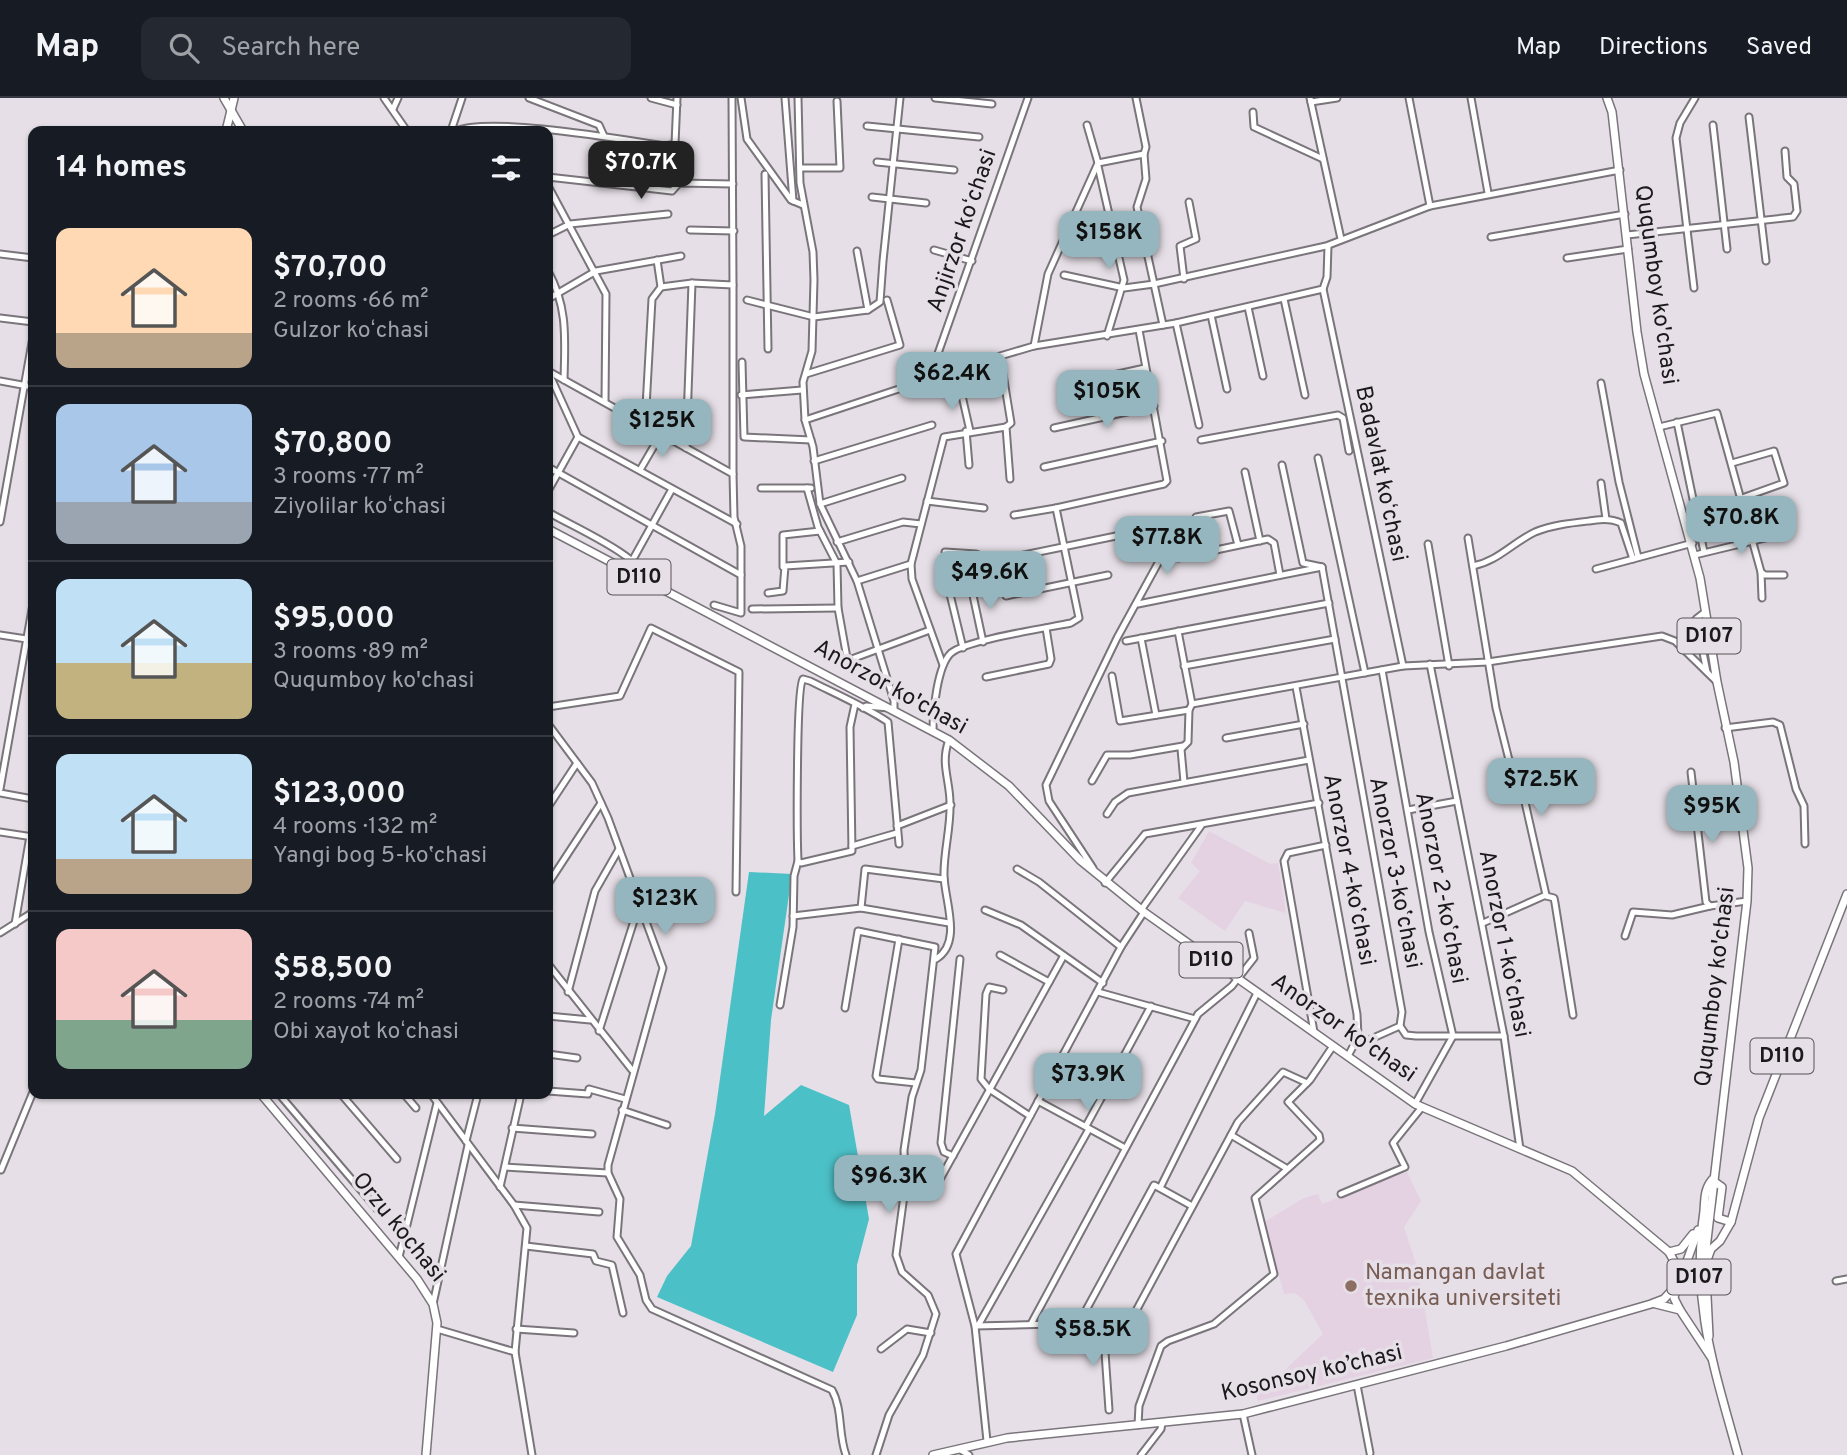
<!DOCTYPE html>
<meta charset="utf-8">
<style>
:root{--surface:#171b24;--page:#242831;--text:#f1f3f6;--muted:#9ea1a6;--line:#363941;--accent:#95b6be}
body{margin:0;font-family:Overpass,sans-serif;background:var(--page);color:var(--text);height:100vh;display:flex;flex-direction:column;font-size:26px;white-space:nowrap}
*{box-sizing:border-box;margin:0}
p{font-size:23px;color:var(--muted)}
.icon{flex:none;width:38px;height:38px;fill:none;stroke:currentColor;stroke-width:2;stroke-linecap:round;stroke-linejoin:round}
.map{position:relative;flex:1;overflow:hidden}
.panel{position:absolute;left:28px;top:28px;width:525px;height:973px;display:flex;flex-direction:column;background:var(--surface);border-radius:14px;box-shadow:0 2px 5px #0004}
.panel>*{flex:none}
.price{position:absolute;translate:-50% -60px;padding:0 16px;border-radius:14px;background:var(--accent);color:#111;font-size:23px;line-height:46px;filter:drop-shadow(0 2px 4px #0008)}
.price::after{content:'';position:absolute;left:50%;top:42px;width:21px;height:16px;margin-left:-10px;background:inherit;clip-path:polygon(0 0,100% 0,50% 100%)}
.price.active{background:#222;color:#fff}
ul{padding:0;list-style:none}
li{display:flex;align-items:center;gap:21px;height:175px;padding:0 28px}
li+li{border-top:2px solid var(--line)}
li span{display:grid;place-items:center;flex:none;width:196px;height:140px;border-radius:14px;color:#555}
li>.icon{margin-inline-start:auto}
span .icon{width:84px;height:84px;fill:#fffc;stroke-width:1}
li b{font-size:30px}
h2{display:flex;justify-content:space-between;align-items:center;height:84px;padding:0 28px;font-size:30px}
header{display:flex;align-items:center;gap:42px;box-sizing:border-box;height:98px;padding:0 35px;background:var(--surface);border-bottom:2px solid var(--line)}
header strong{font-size:33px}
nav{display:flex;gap:38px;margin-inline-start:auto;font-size:24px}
.search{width:490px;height:63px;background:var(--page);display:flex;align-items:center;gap:18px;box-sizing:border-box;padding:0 24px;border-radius:14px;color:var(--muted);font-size:26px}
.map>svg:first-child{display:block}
.education{fill:#e4d2e3}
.water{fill:#4cc0c7}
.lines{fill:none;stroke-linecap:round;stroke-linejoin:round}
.minor-casing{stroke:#7a747b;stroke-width:9}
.major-casing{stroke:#7a747b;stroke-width:10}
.minor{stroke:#fff;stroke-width:5}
.major{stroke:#fff;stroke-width:7}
.education-dot{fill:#8d6e63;stroke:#e6dfe7;stroke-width:2.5}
.labels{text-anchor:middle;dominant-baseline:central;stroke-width:7;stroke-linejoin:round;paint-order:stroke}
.shield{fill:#e6dfe7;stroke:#585459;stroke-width:2}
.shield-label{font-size:21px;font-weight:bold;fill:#1b191c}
.street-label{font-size:23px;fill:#1b191c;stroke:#e6dfe7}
.education-label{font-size:23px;fill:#785e54;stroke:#e6dfe7;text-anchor:start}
</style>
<header>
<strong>Map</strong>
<div class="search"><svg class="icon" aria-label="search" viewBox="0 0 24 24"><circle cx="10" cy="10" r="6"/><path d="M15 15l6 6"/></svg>Search here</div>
<nav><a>Map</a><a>Directions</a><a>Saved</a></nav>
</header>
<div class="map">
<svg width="1847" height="1357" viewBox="0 0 1847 1357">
<rect width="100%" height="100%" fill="#e6dfe7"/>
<g class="education">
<polygon points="1209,733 1270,766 1278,765 1286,815 1245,803 1225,833 1178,800 1200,773 1191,765"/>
<polygon points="1407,1074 1421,1103 1404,1129 1418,1172 1433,1260 1258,1303 1256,1294 1270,1286 1323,1236 1304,1202 1295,1195 1284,1196 1264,1124 1304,1100 1318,1096 1322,1106"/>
</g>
<polygon class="water" points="749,774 792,776 771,922 764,1018 801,987 849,1007 869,1121 857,1167 857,1217 833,1274 657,1199 667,1178 691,1148 715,1016"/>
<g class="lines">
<defs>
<g id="minor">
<polyline points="384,0 407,33"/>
<polyline points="529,0 599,27 604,38"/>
<polyline points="651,0 677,7"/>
<polyline points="741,0 747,41 791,102 803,107"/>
<polyline points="785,0 793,103"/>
<polyline points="798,0 800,85 813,154 814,182 812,253 803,284 805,322 813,349 820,406 857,483 894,603 894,613"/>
<polyline points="935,0 992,6"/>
<polyline points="1136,0 1146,49 1144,56"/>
<polyline points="1310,0 1341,141"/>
<polyline points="1409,0 1430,108"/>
<polyline points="1471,0 1488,95"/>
<polyline points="1311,4 1337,0"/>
<polyline points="393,11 398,0"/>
<polyline points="1253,14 1254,29 1323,61"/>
<polyline points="1749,19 1766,163"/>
<polyline points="1087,27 1098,65"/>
<polyline points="1713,27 1727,151"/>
<polyline points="867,28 979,39"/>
<polyline points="451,33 462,0"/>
<path d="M 456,33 C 489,18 625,42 666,48 L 675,46 L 677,0"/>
<polyline points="877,64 954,72"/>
<polyline points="1098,68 1124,182 1107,238"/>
<polyline points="800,70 840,70 837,3"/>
<polyline points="765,76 768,251"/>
<polyline points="548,79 672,93 679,85 733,86"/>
<polyline points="548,88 606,196 605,304"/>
<polyline points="872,99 926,105"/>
<polyline points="690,132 734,133"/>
<polyline points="548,137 570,126 668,116"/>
<polyline points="1627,137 1793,119 1797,113 1794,86 1787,79 1785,53"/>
<polyline points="1491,139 1625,116"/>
<polyline points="934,152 972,163"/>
<polyline points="0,156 33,160"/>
<polyline points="1567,160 1628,151"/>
<path d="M 548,173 C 568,209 565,241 564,282"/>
<polyline points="1064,177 1124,190 1154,186 1163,227"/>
<polyline points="1184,181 1180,148 1196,141 1189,104"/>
<polyline points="692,185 733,187 732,0"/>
<polyline points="661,189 692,185 686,350"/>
<polyline points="1694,190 1676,40 1680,25 1695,0"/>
<polyline points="1323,191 1403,568"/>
<polyline points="548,201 596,173 681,158"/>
<polyline points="1284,201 1305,297"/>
<polyline points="747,202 814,219 868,212 857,153"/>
<polyline points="1248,209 1263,278"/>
<polyline points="868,212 880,204 883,163 900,0"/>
<polyline points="1211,217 1227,291"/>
<polyline points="0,220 33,224"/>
<polyline points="1176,225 1199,327"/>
<polyline points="1034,248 1048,176 1098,65 1144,56 1146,81 1137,109 1154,186 1326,148 1430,108 1620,72"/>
<polyline points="742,264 744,339 811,342"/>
<polyline points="548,273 733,376 734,419 741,448 741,515 714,507"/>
<polyline points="548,273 578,339"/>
<polyline points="806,276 900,247 887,202"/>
<polyline points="0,283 33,289"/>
<polyline points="1077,285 1145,270"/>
<polyline points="1601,285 1619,384 1638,459"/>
<polyline points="960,289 970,333"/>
<polyline points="741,297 802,292"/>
<polyline points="805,322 929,281 1028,0"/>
<polyline points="1677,324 1704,454"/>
<polyline points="645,327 652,201 661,189 657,162"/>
<polyline points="1659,329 1717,315 1761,474 1765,477 1784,477"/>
<polyline points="1054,330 1154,308"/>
<polyline points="966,333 969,367"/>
<polyline points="578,339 737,426"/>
<polyline points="1201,342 1338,317 1343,320 1349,353"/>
<polyline points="1318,360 1365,575"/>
<polyline points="814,363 932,327"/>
<polyline points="1732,365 1774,353 1784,385 1742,400"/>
<polyline points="1282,367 1303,465 1322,469"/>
<polyline points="548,369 741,477"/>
<polyline points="1044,369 1162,343"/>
<polyline points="640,372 661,336"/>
<polyline points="1245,374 1260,443"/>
<polyline points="733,376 733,187"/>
<polyline points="1010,381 1006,329 1011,325 1000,258 1034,248 1176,225 1323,191 1327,179 1328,148"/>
<polyline points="1601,385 1606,421"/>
<polyline points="761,390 811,390"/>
<polyline points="807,390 818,429 837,466 838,510 847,560 849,562 930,532"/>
<polyline points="548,393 578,339"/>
<polyline points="927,403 984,410"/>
<polyline points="820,406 902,380"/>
<path d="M 548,414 C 577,431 638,456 652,486"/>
<polyline points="1014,417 1056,410"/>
<polyline points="1196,419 1229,413 1238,447"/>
<polyline points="0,424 33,239"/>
<polyline points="1468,440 1496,610 1509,662 1517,669 1546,797 1483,825"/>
<polyline points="837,444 903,424 921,426"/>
<polyline points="1428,446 1449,568"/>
<polyline points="945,454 976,456 995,463 1116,438"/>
<polyline points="1695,457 1782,436"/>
<polyline points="1178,460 1268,441 1274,445 1280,477"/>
<polyline points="632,463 672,391"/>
<path d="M 1473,468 C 1498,463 1512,445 1535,434 C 1552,427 1571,425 1589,423 C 1599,421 1611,420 1621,425 L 1633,461"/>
<polyline points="783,469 783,437 820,433"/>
<polyline points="1322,469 1402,914 1400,928 1355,948"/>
<polyline points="1596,471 1693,445"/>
<polyline points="1761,474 1762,500"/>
<polyline points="857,483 911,466"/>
<polyline points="948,488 963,550"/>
<polyline points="971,488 983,544"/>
<polyline points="768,495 783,493 785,468 849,464"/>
<polyline points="1006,498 1108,477"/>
<polyline points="1138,506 1322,469"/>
<polyline points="752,511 838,510"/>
<polyline points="1705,514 1696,521 1707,574"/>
<polyline points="1178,533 1192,606 1189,612 1188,644 1181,651 1184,684"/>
<polyline points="0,537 33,542"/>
<polyline points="1141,540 1156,617"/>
<polyline points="1126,543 1329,505"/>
<polyline points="1430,566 1504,938 1520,1051"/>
<polyline points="943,567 912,481 911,466 944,339 1006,329"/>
<polyline points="1184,568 1335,541"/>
<polyline points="1382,572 1429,834 1453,938 1415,1006"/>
<polyline points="1112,578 1120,623 1189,612"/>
<polyline points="986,579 1049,566 1051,561 1046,530"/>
<polyline points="1296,589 1357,916 1358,939 1348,958"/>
<path d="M 855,606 L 850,629 L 852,753 L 801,765 L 798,763 C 797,741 796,590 803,581 L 810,583 C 836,596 864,608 888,624 L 899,746"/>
<polyline points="1192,606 1403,568 1488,564 1662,538 1675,543 1717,584"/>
<polyline points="548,609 620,598 651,530 739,574 736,794"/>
<polyline points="863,610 866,608 889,610"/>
<path d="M 548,626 L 592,685 L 608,720 L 663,870 L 608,1067 L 608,1075 L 620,1101 L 617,1139 L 640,1177 L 646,1202 L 652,1211 L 832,1292 C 843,1312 838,1336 846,1357"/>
<polyline points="1725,630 1773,624 1780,627 1796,691 1804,708 1805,746"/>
<path d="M 933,633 C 933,614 937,568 951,555 C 966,542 1047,530 1071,525 L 1079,520 L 1056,410 L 1164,386 L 1167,383 L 1139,232"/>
<polyline points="1226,640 1304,626"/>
<polyline points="1691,674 1706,804 1710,808 1747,803"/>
<polyline points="1092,683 1107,657 1130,657 1183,648"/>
<polyline points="0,691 33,506"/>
<polyline points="0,695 33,701"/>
<polyline points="548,709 577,665"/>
<polyline points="1408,712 1457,703"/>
<polyline points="1107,716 1115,704 1128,695 1309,662"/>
<polyline points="897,728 951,707"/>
<polyline points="0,734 33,739"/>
<polyline points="852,748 897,735"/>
<polyline points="1093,770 1049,703 1046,687 1117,540 1163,456 1167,441"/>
<polyline points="1017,771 1039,784 1121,849"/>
<polyline points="944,781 865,771 861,810 949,825"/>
<polyline points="1105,785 1145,736 1319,705"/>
<polyline points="548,786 601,705"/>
<polyline points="1546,798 1554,800 1555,805 1573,917"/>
<polyline points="985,812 1021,827 1103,885"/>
<polyline points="1141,812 1201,728"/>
<polyline points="793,818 861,810"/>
<polyline points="15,826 30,738"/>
<polyline points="0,835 33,814"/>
<polyline points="1625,838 1633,814 1672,817 1710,808"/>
<polyline points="899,841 876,978 878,981 916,985"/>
<polyline points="1000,857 1049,884"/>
<path d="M 936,861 C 964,844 943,799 944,775 C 944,752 951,728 950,705 C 950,682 940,665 949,642"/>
<polyline points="548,866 632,972"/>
<polyline points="548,882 551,870"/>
<polyline points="1003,892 989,889 986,896 981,981 989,991 1030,1018"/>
<polyline points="568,894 595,793 619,751"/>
<polyline points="1098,894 1195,921"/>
<polyline points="780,907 793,829 794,778 798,763"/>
<polyline points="845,910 858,833 935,849 921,972 912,999 904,1052 905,1090 896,1157 902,1174 928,1197 936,1216 923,1257 889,1317 876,1357"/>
<polyline points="548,918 590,922"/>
<polyline points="1400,928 1406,937 1416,938 1504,938"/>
<polyline points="599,933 639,807"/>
<polyline points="1314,934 1284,763 1288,755 1326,747"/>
<polyline points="548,956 577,960"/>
<polyline points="548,993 588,996 589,991 625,1001"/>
<polyline points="279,996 377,1111"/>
<polyline points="341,996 397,1061"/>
<polyline points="404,996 416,1010"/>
<polyline points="431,996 514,1107 527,1130 515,1254 532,1357"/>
<polyline points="1038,1003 1125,1050"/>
<polyline points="622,1012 667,1027"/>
<polyline points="1086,1028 1151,908"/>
<polyline points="512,1030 592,1036"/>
<polyline points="1231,1037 1286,1070"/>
<polyline points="466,1043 478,996"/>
<polyline points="953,1058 944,1054 941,1045 960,861"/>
<polyline points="505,1069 608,1075"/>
<polyline points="1,1072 33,994"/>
<polyline points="939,1083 1063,859"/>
<polyline points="500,1089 521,996"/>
<polyline points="1160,1090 1257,895"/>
<polyline points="1341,1096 1405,1069 1393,1045 1422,1009"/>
<polyline points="514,1107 599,1114"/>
<polyline points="526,1148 593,1156 596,1163 612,1167 623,1215"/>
<polyline points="399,1159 437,1005"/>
<polyline points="1836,1183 1847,1181"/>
<polyline points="433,1206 468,1047"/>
<polyline points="1079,1225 1154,1087 1192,1108"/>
<polyline points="979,1226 1089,1031"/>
<polyline points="1031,1226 1198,916 1232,888 1254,860 1249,835"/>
<polyline points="1103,1226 1109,1312"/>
<polyline points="975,1228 1130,1224 1238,1024 1283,974 1307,985"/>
<polyline points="437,1231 515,1254"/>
<polyline points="516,1231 574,1235"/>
<polyline points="881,1251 907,1231 931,1235"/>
<polyline points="1357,1287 1370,1355"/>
<polyline points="1243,1316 1252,1357"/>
<polyline points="1138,1327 1139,1308 1161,1248 1168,1243 1214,1226 1274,1176 1255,1100 1320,1042 1319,1037 1288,1004 1310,982 1333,948"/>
<polyline points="987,1343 975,1228 956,1156 1121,849 1144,814"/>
<polyline points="959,1351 969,1357"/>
<polyline points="1141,1357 1161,1331 1162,1325"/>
</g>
<g id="major">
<polyline points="224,0 243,33"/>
<polyline points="1607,0 1612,14 1637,234 1644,276 1700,480 1717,584 1734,664 1748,770 1747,803 1705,1159 1709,1238"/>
<polyline points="226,33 234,0"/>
<polyline points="548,431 949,642 1009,688 1080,762 1144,814 1415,1006 1572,1073 1669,1154 1682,1178"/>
<polyline points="261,996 417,1181 433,1206 437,1225 426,1357"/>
<path d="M 1712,1082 C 1704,1091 1705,1102 1704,1113 C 1691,1205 1714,1269 1738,1357"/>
<polyline points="1712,1082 1722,1089 1718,1120 1731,1124"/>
<polyline points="1669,1154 1681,1151 1693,1136"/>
<polyline points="1707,1162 1711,1151 1720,1143 1731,1124 1759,1020 1847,796"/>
<polyline points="1682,1177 1698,1132"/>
<polyline points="1676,1191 1674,1200 1680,1212"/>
<polyline points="1656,1206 1680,1212 1711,1259"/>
<polyline points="933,1357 1007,1340 1243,1316 1506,1248 1651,1206 1664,1201 1678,1186"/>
</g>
</defs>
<use href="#minor" class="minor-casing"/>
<use href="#major" class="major-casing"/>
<use href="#minor" class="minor"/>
<use href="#major" class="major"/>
</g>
<circle class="education-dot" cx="1351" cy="1188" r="7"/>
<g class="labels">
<g class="shield">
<rect x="607.5" y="461.5" width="63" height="35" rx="5"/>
<rect x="1677.5" y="520.5" width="63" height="35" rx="5"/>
<rect x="1179.5" y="844.5" width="63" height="35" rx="5"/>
<rect x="1750.5" y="940.5" width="63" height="35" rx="5"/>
<rect x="1667.5" y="1161.5" width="63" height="35" rx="5"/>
</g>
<g class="shield-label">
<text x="639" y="479">D110</text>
<text x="1709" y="538">D107</text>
<text x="1211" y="862">D110</text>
<text x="1782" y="958">D110</text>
<text x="1699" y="1179">D107</text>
</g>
<g class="street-label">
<text transform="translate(963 133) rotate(-71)">Anjirzor koʻchasi</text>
<text transform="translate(1655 187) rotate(82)">Ququmboy ko'chasi</text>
<text transform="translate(1380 376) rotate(78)">Badavlat koʻchasi</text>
<text transform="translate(890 590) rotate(29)">Anorzor ko'chasi</text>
<text transform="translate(1348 772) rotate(79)">Аnorzor 4-koʼchasi</text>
<text transform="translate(1394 775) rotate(79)">Аnorzor 3-koʼchasi</text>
<text transform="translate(1440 790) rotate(79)">Аnorzor 2-koʼchasi</text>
<text transform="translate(1503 846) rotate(79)">Аnorzor 1-koʼchasi</text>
<text transform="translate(1716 889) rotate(-83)">Ququmboy ko'chasi</text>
<text transform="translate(1343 931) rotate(35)">Anorzor ko'chasi</text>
<text transform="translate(398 1130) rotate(51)">Orzu kochasi</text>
<text transform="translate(1312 1276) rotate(-13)">Kosonsoy ko’chasi</text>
</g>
<g class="education-label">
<text x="1365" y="1175">Namangan davlat<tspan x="1365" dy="26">texnika universiteti</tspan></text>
</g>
</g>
</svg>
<b class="price active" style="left:641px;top:103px">$70.7K</b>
<b class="price" style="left:1109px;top:173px">$158K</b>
<b class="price" style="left:952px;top:314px">$62.4K</b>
<b class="price" style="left:1107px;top:332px">$105K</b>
<b class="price" style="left:662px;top:361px">$125K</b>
<b class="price" style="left:1741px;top:458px">$70.8K</b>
<b class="price" style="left:1167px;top:478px">$77.8K</b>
<b class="price" style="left:990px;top:513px">$49.6K</b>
<b class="price" style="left:1541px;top:720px">$72.5K</b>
<b class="price" style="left:1712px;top:747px">$95K</b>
<b class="price" style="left:665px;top:839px">$123K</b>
<b class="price" style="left:1088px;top:1015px">$73.9K</b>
<b class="price" style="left:889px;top:1117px">$96.3K</b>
<b class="price" style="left:1093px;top:1270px">$58.5K</b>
<section class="panel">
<h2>14 homes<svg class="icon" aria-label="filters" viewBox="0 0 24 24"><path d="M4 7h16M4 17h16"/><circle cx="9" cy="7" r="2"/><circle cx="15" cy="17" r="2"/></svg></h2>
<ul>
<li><span style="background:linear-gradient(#ffd9b3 75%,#b9a48a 0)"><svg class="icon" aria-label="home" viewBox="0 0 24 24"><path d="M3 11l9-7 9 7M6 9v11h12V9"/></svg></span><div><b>$70,700</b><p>2 rooms · 66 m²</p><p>Gulzor koʻchasi</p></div></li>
<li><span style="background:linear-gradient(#a9c7e8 70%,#9aa5b1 0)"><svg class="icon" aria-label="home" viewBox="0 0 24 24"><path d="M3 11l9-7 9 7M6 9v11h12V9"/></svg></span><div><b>$70,800</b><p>3 rooms · 77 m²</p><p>Ziyolilar koʻchasi</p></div></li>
<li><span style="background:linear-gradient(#bfe0f5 60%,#c2b280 0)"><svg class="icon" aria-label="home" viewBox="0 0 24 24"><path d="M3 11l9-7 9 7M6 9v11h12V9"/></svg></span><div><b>$95,000</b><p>3 rooms · 89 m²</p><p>Ququmboy ko'chasi</p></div></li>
<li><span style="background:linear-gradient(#bfe0f5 75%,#b9a48a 0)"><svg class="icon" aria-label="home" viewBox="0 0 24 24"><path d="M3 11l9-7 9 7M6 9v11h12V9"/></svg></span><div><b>$123,000</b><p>4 rooms · 132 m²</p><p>Yangi bog 5-koʼchasi</p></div></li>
<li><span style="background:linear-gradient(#f6c9c9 65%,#7fa58c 0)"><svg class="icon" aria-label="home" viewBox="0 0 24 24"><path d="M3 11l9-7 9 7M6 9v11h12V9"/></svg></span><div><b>$58,500</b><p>2 rooms · 74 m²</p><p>Obi xayot koʻchasi</p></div></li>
</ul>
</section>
</div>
